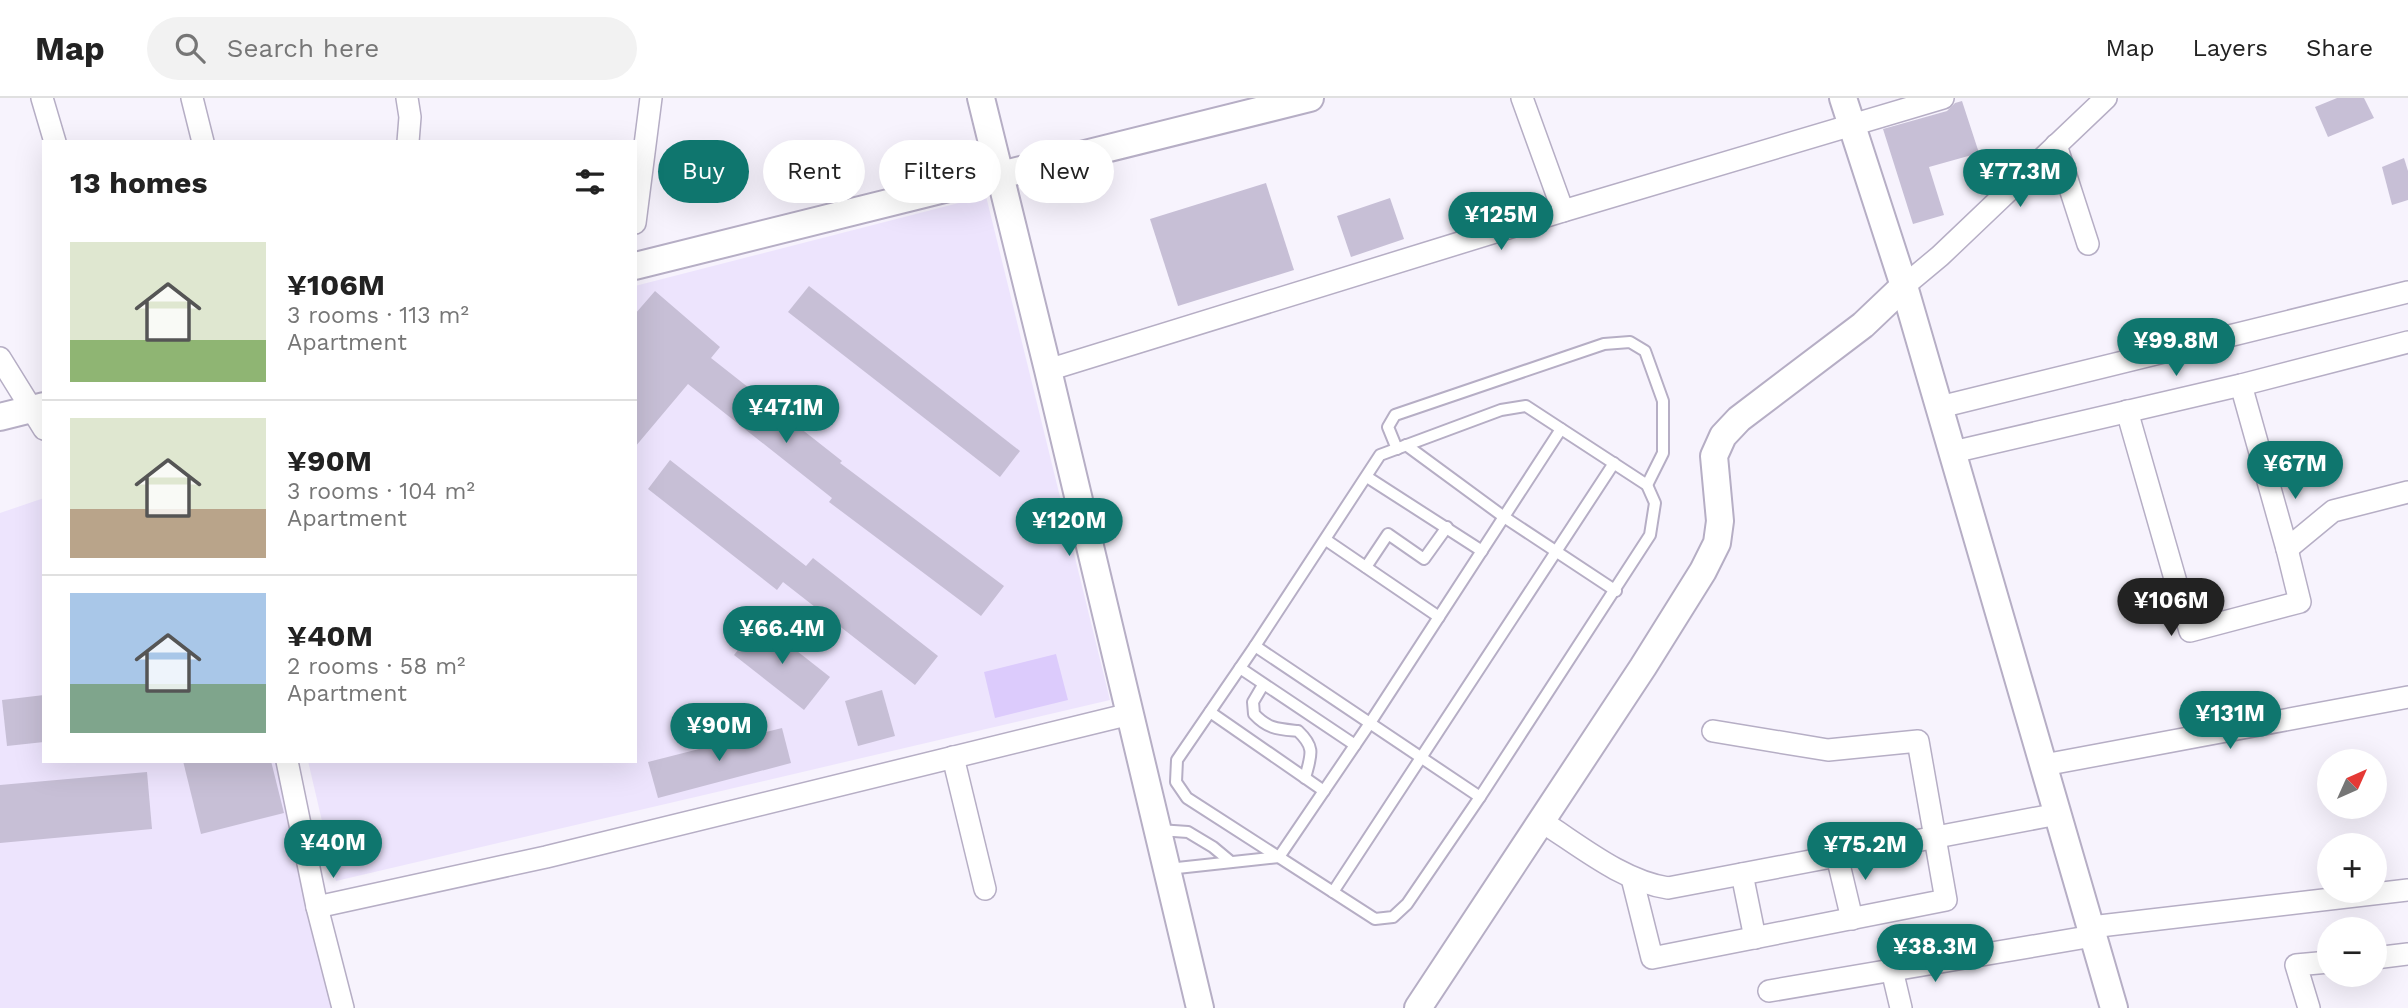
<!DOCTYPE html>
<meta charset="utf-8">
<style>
:root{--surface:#fff;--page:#f2f2f2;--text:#222;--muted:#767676;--line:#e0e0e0;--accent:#0f766e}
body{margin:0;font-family:"Work Sans",sans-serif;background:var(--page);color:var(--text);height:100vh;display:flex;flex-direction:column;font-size:26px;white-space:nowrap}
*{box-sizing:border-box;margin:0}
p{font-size:23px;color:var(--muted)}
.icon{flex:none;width:38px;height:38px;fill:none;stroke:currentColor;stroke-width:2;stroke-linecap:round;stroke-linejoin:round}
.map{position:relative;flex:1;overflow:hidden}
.details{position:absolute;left:42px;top:42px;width:595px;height:623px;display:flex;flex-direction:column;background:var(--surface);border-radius:0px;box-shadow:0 7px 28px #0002}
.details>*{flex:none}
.top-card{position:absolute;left:658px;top:42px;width:665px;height:63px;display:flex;gap:14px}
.needle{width:46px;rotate:45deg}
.buttons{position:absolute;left:2317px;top:651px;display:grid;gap:14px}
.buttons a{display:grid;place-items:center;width:70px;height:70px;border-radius:50%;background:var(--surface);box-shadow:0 7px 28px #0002;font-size:35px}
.price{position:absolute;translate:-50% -60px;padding:0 16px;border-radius:24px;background:var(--accent);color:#fff;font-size:23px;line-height:46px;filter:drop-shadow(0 2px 4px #0008)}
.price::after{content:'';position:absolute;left:50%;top:42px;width:21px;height:16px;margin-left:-10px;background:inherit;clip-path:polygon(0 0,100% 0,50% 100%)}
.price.active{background:#222;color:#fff}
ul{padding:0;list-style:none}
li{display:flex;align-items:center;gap:21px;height:175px;padding:0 28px}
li+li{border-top:2px solid var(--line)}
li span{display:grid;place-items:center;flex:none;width:196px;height:140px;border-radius:0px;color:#555}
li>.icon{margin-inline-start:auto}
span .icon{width:84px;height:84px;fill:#fffc;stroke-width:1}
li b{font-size:30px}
h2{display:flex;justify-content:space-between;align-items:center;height:84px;padding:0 28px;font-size:30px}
.pill{padding:0 24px;border-radius:32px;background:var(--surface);box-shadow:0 7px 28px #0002;font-size:24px;line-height:63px}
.pill.active{background:var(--accent);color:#fff}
header{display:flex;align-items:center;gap:42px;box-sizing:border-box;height:98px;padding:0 35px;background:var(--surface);border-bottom:2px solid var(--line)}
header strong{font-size:33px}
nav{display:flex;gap:38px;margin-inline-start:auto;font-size:24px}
.search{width:490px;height:63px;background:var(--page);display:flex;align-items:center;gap:18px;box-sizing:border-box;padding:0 24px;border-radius:38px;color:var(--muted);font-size:26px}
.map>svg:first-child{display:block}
.built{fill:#ede4fd}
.water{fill:#dccbfc}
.building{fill:#c7bfd6}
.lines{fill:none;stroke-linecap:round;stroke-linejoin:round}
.service-casing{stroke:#b6aec5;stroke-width:14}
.minor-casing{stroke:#b6aec5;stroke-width:24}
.tertiary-casing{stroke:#b6aec5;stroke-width:30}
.service{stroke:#fff;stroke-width:10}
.minor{stroke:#fff;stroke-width:21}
.tertiary{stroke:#fff;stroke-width:26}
</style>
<header>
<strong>Map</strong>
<div class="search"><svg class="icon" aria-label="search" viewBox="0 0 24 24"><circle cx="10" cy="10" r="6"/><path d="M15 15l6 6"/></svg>Search here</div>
<nav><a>Map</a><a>Layers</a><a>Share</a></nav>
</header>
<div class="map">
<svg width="2408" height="910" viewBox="0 0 2408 910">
<rect width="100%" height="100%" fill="#f7f3fd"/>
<g class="built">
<polygon points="986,98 1110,602 336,783 308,663 635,663 635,188"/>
<polygon points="44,400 44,663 279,663 338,910 0,910 0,415"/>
</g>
<polygon class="water" points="1056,556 1068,602 995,620 984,574"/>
<g class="building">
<polygon points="2337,0 2364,0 2374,20 2328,39 2315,9"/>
<polygon points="1962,3 1979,55 1929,69 1944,117 1913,126 1883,31 1947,13 1955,5"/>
<polygon points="2404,60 2408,73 2408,102 2392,107 2382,69"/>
<polygon points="1266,85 1294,172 1178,208 1150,121"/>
<polygon points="1390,100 1404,141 1351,159 1337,118"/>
<polygon points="809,188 1020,353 1000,379 788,214"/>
<polygon points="655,193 720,249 711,260 842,363 840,365 1004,488 981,518 829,404 832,400 688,286 635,349 635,216"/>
<polygon points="670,362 806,468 813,460 938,558 915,587 783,484 777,492 648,391"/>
<polygon points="760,524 830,579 804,612 734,557"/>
<polygon points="882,592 895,638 858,648 845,603"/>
<polygon points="44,597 44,644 7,648 2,602"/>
<polygon points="782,630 791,665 658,700 648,664"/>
<polygon points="183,663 271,663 284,715 201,736"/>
<polygon points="147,674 152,731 0,745 0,687"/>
</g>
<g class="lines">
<defs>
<g id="service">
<polygon points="1526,308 1647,387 1655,405 1650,437 1480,699 1407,806 1393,819 1375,821 1187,700 1176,684 1177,662 1255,548 1380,357 1501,312"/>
<polyline points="1406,347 1504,419 1616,493"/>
<polyline points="1397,351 1388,329 1395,317 1604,246 1630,244 1645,253 1663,303 1663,355 1647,387"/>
<polyline points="1367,379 1482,453"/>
<polyline points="1326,442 1439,519"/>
<polyline points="1366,469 1388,436 1424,461 1447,429"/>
<polyline points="1255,548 1480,699"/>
<polyline points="1240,570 1355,647"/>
<path d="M 1263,587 L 1253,604 L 1254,616 C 1268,631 1278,631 1298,633 C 1316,650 1311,657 1305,680"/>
<polyline points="1210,614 1324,693"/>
<polyline points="1159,732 1188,734 1213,749 1231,764"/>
<polyline points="1168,771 1279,759 1370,625 1561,331"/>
<polyline points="1333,794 1614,365"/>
</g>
<g id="minor">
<polyline points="42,0 55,44"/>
<polyline points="192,0 203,44"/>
<polyline points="407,0 410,19 408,44"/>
<polyline points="1522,0 1563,113"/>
<polyline points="2056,47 2088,146"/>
<polyline points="635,125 651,0"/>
<polyline points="1904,188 1940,158 2106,0"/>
<polyline points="0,260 44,331"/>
<polyline points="1048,272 1563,113 1943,0"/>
<polyline points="2241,287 2287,451 2333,413 2408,394"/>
<polyline points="1940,309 2408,194"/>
<polyline points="2127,313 2190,533 2300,504 2287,451"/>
<polyline points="1953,354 2241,287 2408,244"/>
<polyline points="953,659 985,791"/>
<polyline points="287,663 317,809 343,910"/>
<polyline points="2044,667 2408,599"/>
<path d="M 1541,723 C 1579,747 1622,783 1668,790 L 2058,716"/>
<polyline points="1837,758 1852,821"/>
<polyline points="1742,776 1755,840"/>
<polyline points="1632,780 1652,860 1946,802 1918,643 1828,652 1713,633"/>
<polyline points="317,809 546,759 1130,616"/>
<polyline points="2091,829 2408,792"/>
<polyline points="2375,860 2408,856"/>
<polyline points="1892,872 1901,910"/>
<polyline points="1769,893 2093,838"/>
<polyline points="2309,910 2296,867 2329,864"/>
</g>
<g id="tertiary">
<polyline points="981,0 1048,272 1200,910"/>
<polyline points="1843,0 1904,188 2114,910"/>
<polyline points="635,168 1310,0"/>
<polyline points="0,319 44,308"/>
<polyline points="1418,910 1643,569 1703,473 1717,445 1720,423 1714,358 1723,338 1739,321 1863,227 1904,188"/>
</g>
</defs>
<use href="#service" class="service-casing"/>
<use href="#minor" class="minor-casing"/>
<use href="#tertiary" class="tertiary-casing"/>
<use href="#service" class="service"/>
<use href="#minor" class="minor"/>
<use href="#tertiary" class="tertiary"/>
</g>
</svg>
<div class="buttons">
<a><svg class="needle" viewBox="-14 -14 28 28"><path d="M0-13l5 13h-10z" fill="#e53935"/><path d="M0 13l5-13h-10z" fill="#767676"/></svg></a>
<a>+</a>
<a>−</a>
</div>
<b class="price" style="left:2020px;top:111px">¥77.3M</b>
<b class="price" style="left:1501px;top:154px">¥125M</b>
<b class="price" style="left:2176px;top:280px">¥99.8M</b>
<b class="price" style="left:786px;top:347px">¥47.1M</b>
<b class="price" style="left:2295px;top:403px">¥67M</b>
<b class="price" style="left:1069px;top:460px">¥120M</b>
<b class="price active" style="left:2171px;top:540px">¥106M</b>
<b class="price" style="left:782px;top:568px">¥66.4M</b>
<b class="price" style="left:2230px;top:653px">¥131M</b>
<b class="price" style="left:719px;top:665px">¥90M</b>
<b class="price" style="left:333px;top:782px">¥40M</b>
<b class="price" style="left:1865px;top:784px">¥75.2M</b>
<b class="price" style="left:1935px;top:886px">¥38.3M</b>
<div class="top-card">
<a class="pill active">Buy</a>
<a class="pill">Rent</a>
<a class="pill">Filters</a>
<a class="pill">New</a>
</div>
<section class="details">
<h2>13 homes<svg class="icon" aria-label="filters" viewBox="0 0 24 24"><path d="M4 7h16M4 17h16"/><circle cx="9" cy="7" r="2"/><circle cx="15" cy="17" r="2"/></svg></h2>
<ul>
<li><span style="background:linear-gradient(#dfe7d0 70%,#8fb573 0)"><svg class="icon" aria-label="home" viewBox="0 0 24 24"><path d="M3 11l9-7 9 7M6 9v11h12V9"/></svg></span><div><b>¥106M</b><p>3 rooms · 113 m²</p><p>Apartment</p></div></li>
<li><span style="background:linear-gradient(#dfe7d0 65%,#b9a48a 0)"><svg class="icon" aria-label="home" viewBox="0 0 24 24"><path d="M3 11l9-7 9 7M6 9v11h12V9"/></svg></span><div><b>¥90M</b><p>3 rooms · 104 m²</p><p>Apartment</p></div></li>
<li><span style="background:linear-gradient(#a9c7e8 65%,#7fa58c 0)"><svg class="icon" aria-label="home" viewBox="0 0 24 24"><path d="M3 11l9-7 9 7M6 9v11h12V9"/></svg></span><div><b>¥40M</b><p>2 rooms · 58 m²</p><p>Apartment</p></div></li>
</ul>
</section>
</div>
